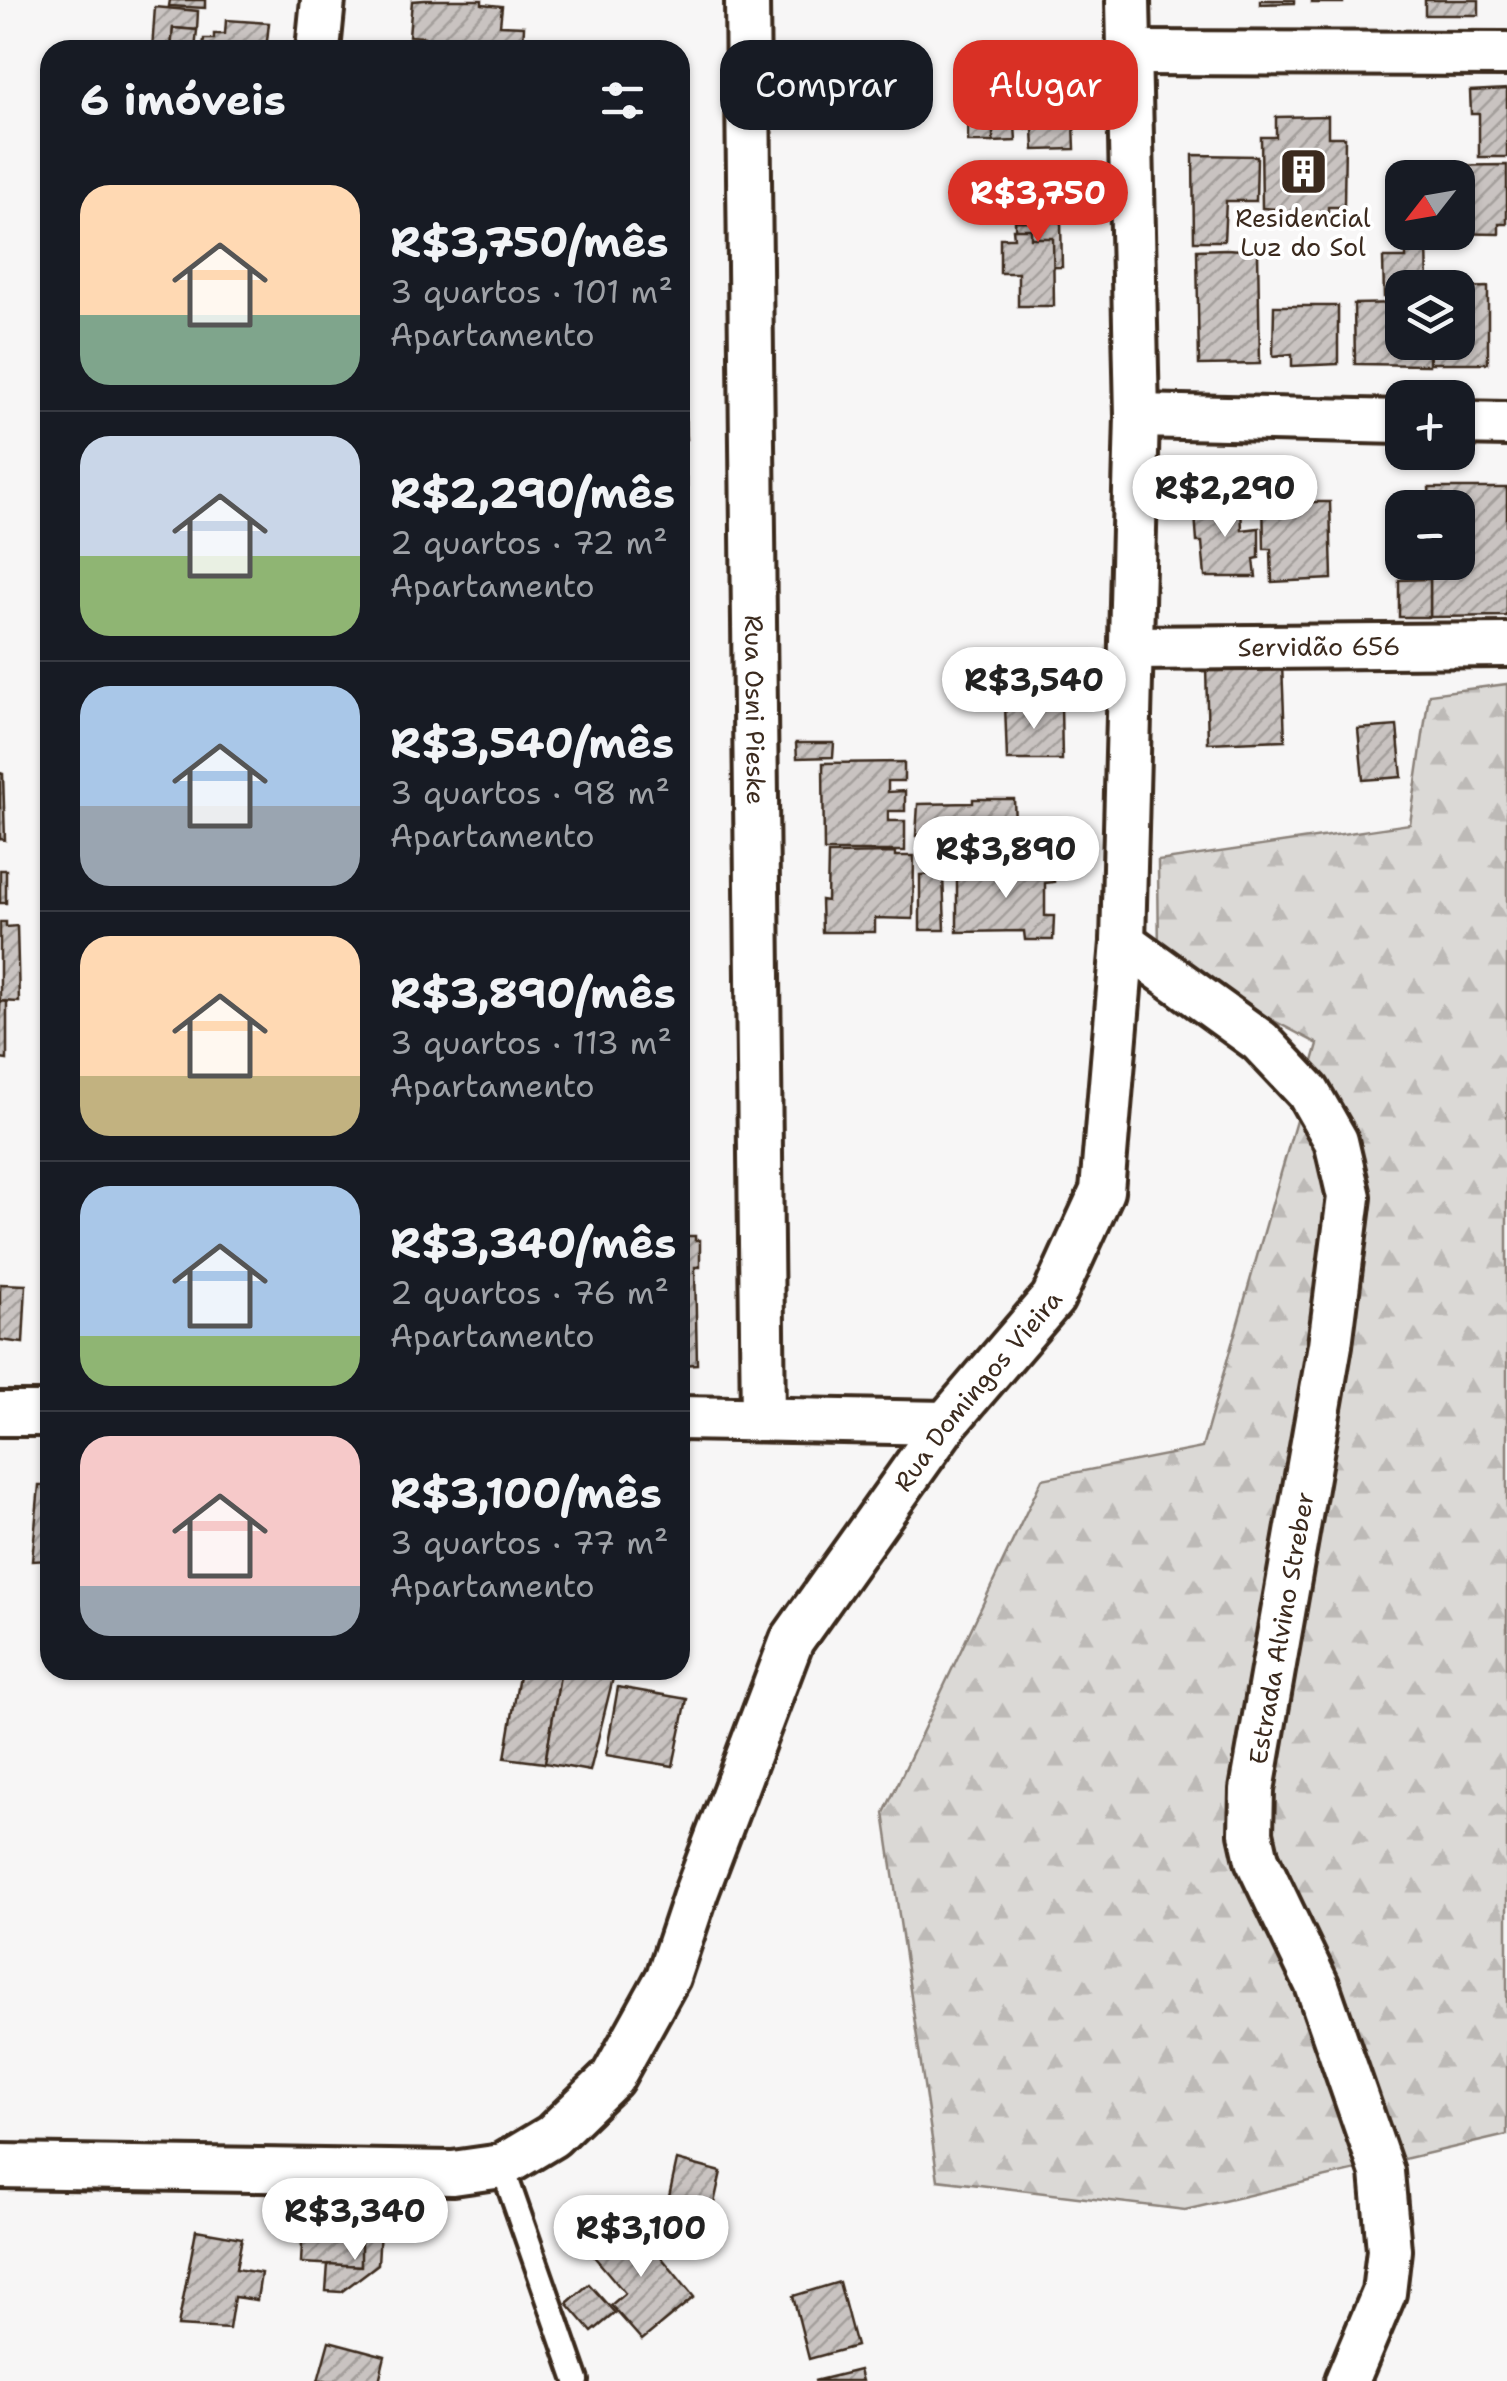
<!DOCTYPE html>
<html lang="pt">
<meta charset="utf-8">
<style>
:root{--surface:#171b24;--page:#242831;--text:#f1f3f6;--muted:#9ea1a6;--line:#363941;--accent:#d93025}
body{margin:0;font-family:"Shantell Sans",sans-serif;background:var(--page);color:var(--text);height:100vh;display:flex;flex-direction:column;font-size:38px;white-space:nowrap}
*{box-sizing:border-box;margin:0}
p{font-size:32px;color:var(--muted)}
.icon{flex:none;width:55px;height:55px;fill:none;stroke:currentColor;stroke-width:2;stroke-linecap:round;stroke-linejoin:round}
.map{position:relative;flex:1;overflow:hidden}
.side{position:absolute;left:40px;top:40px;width:650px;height:1640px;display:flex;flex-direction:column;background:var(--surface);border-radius:30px;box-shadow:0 2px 8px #0004}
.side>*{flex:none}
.banner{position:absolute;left:720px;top:40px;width:635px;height:90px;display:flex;gap:20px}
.needle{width:65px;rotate:239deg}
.buttons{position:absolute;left:1385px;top:160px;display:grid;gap:20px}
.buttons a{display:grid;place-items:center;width:90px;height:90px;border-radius:20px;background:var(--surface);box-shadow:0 2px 8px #0004;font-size:50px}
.price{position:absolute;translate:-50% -85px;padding:0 22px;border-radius:35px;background:#fff;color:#222;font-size:32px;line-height:65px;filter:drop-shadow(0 2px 5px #0008)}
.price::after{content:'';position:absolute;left:50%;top:60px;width:30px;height:22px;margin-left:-15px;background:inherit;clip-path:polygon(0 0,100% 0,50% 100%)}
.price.selected{background:var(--accent);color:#fff}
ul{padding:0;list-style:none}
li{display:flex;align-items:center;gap:30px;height:250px;padding:0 40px}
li+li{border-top:2px solid var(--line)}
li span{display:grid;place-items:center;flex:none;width:280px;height:200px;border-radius:30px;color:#555}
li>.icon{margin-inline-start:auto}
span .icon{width:120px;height:120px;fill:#fffc;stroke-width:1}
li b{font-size:42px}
h2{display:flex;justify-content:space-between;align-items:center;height:120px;padding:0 40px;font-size:42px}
.tag{padding:0 35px;border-radius:30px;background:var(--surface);box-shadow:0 2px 8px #0004;font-size:35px;line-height:90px}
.tag.selected{background:var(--accent);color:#fff}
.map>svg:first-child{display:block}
.forest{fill:url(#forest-firs);stroke:#8b827a;stroke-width:2.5}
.building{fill:url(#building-hatch);stroke:#3b2a1e;stroke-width:2.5}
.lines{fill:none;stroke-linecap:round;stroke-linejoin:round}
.lane-casing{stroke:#3b2a1e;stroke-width:30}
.street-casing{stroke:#3b2a1e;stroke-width:50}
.lane{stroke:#fff;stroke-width:22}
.street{stroke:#fff;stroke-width:42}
.labels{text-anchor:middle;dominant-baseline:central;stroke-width:8;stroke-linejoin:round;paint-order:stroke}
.poi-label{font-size:25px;fill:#3b2a1e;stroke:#fff}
.street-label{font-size:25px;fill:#3b2a1e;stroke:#fff}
</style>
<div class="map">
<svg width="1507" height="2381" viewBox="0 0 1507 2381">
<defs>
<pattern id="forest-firs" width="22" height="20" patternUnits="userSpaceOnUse" patternTransform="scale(2.5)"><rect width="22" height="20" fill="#dbd9d6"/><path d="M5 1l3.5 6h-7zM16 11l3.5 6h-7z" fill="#bdbab7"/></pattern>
<pattern id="building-hatch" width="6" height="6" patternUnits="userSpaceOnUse" patternTransform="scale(2.5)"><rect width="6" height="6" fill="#c9c3c1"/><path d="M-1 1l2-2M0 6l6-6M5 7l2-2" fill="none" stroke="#a49f9c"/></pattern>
</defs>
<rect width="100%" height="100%" fill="#f7f6f6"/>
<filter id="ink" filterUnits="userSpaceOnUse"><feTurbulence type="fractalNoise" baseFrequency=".01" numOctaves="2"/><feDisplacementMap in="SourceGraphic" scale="20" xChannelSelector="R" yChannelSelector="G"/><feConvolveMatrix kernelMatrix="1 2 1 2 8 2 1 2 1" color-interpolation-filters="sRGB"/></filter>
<g filter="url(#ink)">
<polygon class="forest" points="1507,684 1507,2135 1185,2210 938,2180 884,1813 1042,1479 1202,1448 1318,1044 1159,961 1158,861 1410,824 1429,694"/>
<g class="building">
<polygon points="170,0 205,0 205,8 169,6"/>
<polygon points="425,0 482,0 482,4 502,6 500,25 524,26 523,47 479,45 478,50 422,50 424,37 409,36 412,1"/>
<polygon points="1260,0 1294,0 1294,3 1260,4"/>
<rect x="1312" y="0" width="31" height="3"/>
<rect x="1425" y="0" width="54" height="15"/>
<polygon points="155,7 198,11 197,30 173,28 171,50 152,50"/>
<polygon points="226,20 269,23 266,50 203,50 204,39 214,39 214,34 225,34"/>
<polygon points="173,28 197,30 195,50 171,50"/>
<polygon points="1507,89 1507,157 1479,157 1479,114 1471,114 1470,91"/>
<polygon points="992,91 1013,91 1016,141 993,142"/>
<polygon points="1073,98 1075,149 1034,150 1033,129 1017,129 1016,100"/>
<polygon points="1328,116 1328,137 1345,137 1344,207 1328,207 1328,217 1277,217 1277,209 1262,208 1261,137 1276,137 1276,117"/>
<rect x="968" y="123" width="25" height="19"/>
<polygon points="1193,155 1257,156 1256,201 1226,201 1224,241 1194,241"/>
<polygon points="1507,165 1507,224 1499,224 1499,234 1438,233 1458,232 1458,178 1425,178 1425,166"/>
<polygon points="1015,221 1061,222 1062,267 1016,268"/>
<polygon points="1013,229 1031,229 1031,238 1053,238 1054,306 1018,306 1018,273 1000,273 1000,238 1014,238"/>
<polygon points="1406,242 1427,242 1428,288 1402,288 1402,298 1384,297 1383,258 1406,258"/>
<polygon points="1226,249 1258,251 1260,364 1199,365 1197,250"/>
<polygon points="1488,287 1488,363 1430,363 1429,342 1458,342 1458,288"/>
<polygon points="1402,303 1402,342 1429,342 1429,365 1355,364 1354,304"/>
<polygon points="1274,306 1338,306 1338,364 1292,366 1292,354 1273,356"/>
<polygon points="680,401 685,401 686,421 680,421"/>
<polygon points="680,421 686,421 687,439 680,439"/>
<polygon points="680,477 687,478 687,500 680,500"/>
<polygon points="1429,488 1507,488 1507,616 1430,617 1430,562 1458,562 1458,508 1430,508"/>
<polygon points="1263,496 1300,496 1300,502 1330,502 1332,579 1272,582 1271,549 1264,549"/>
<polygon points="1194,499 1231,499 1232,506 1241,507 1242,530 1259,528 1259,558 1254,559 1256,577 1205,577 1202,542 1197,542"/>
<rect x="680" y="500" width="7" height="19"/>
<polygon points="1430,579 1430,617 1399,617 1399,580"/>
<polygon points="1282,664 1285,740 1208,743 1206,667"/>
<polygon points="1005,704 1061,705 1062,760 1007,760"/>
<polygon points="1397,726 1402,777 1363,780 1358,729"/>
<polygon points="796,743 834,743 833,757 797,758"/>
<polygon points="904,762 904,781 888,781 888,792 905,791 905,811 888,811 888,821 905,821 905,851 824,851 823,763"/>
<polygon points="0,773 3,774 5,840 0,839"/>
<polygon points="973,799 1014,799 1016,849 974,850 974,846 942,849 942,844 934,845 934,835 916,836 918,804 973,803"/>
<polygon points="895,853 895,856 914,856 913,919 875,918 875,932 822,932 821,900 827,901 828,854"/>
<polygon points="1024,861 1053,861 1054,882 1045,883 1045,916 1054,916 1053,940 1025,940 1024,931 957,932 957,873 1023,872"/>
<rect x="0" y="870" width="6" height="33"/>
<polygon points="943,874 945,930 920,930 920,875"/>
<polygon points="0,922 6,922 6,927 17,926 19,1002 0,1001"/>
<polygon points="0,1001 7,1002 7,1060 0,1059"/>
<polygon points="680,1236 695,1236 695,1240 700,1240 700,1267 695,1267 697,1364 680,1365"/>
<polygon points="0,1284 26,1285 23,1343 0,1340"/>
<polygon points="39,1485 50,1485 50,1560 32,1561"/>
<polygon points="520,1670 561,1670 545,1763 505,1758"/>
<polygon points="561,1670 615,1670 590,1771 545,1763"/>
<polygon points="618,1687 687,1699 673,1766 606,1755"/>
<polygon points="677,2160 721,2172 706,2239 662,2229"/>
<polygon points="304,2203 363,2203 361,2266 301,2263"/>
<polygon points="630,2219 694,2297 642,2340 611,2305 625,2293 591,2253"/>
<polygon points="361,2229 380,2229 378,2264 341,2292 326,2291 328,2264 361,2266"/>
<polygon points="196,2230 242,2238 236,2269 261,2273 257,2300 234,2297 229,2329 178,2326"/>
<polygon points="839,2282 856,2346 809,2359 793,2296"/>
<polygon points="589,2284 615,2313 592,2332 567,2303"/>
<polygon points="329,2341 385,2356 379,2381 318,2381"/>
<polygon points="859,2370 862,2381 814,2381"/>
</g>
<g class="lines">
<defs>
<polyline id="lane" points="502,2166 577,2381"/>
<g id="street">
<path id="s1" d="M 747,0 L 763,1419"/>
<polyline points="318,50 323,0"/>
<polyline points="1129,53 1507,54"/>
<polyline points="1137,416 1402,422"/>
<polyline points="1458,423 1507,424"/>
<path id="s2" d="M 1131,648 L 1507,645"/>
<polyline points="1123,942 1260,1041 1308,1092 1336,1141 1349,1197 1330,1345 1252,1790 1251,1833 1257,1860 1317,1985 1382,2172 1389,2250 1384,2293 1347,2381"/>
<polyline points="0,1414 50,1414"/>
<polyline points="680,1418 946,1423"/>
<path id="s3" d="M 0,2166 L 453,2173 L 502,2166 L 552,2136 L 612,2078 L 668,1977 L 696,1893 L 792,1640 L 946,1423 L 1053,1298 L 1102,1191 L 1123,942 L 1137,416 L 1128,0"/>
</g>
</defs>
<use href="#lane" class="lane-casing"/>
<use href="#street" class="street-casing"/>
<use href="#lane" class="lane"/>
<use href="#street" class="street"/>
</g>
</g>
<defs>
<symbol id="building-square" viewBox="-11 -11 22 22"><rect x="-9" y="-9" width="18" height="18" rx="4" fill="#3b2a1e" stroke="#fff"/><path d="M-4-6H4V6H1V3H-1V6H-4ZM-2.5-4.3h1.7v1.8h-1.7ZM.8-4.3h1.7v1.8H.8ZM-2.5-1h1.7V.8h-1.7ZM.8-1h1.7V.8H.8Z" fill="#fff"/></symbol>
</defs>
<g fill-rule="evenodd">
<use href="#building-square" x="1276" y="144" width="55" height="55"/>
</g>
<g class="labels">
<g class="poi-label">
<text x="1303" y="218">Residencial<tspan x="1303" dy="29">Luz do Sol</tspan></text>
</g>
<g class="street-label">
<text stroke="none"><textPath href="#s2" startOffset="188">Servidão 656</textPath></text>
<text stroke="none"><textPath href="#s1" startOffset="710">Rua Osni Pieske</textPath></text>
<text stroke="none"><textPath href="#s3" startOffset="1430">Rua Domingos Vieira</textPath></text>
<text transform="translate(1281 1628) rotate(-80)">Estrada Alvino Streber</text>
</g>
</g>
</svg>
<div class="buttons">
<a><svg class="needle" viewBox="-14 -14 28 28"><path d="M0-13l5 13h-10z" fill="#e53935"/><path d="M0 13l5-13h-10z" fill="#9ea1a6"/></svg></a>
<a><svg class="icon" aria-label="layers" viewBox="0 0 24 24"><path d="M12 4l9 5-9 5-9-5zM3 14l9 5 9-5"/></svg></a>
<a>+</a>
<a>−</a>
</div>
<b class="price selected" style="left:1038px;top:245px">R$3,750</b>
<b class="price" style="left:1225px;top:540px">R$2,290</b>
<b class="price" style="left:1034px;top:732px">R$3,540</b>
<b class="price" style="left:1006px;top:901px">R$3,890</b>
<b class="price" style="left:355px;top:2263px">R$3,340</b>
<b class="price" style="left:641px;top:2280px">R$3,100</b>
<div class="banner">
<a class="tag">Comprar</a>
<a class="tag selected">Alugar</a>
</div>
<section class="side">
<h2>6 imóveis<svg class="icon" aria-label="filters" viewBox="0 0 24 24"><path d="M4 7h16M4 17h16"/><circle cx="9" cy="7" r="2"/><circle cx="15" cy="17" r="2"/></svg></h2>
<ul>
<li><span style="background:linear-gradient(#ffd9b3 65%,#7fa58c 0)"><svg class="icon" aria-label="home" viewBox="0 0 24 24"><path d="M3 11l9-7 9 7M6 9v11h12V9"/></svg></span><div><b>R$3,750/mês</b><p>3 quartos · 101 m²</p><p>Apartamento</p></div></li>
<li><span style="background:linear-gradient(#c9d6e8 60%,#8fb573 0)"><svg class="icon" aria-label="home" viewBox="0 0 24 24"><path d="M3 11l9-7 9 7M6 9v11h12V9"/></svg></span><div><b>R$2,290/mês</b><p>2 quartos · 72 m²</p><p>Apartamento</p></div></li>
<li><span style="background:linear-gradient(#a9c7e8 60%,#9aa5b1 0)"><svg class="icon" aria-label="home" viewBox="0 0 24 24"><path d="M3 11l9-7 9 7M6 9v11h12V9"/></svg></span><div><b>R$3,540/mês</b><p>3 quartos · 98 m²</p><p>Apartamento</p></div></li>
<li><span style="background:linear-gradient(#ffd9b3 70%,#c2b280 0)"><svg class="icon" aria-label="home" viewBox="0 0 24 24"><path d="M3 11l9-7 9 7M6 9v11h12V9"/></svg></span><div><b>R$3,890/mês</b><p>3 quartos · 113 m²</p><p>Apartamento</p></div></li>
<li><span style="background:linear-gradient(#a9c7e8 75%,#8fb573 0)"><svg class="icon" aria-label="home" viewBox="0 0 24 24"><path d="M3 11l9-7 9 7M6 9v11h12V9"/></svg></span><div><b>R$3,340/mês</b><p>2 quartos · 76 m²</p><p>Apartamento</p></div></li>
<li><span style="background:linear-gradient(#f6c9c9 75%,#9aa5b1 0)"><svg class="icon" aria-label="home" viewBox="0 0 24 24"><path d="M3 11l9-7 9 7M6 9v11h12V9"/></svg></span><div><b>R$3,100/mês</b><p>3 quartos · 77 m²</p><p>Apartamento</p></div></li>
</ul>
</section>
</div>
